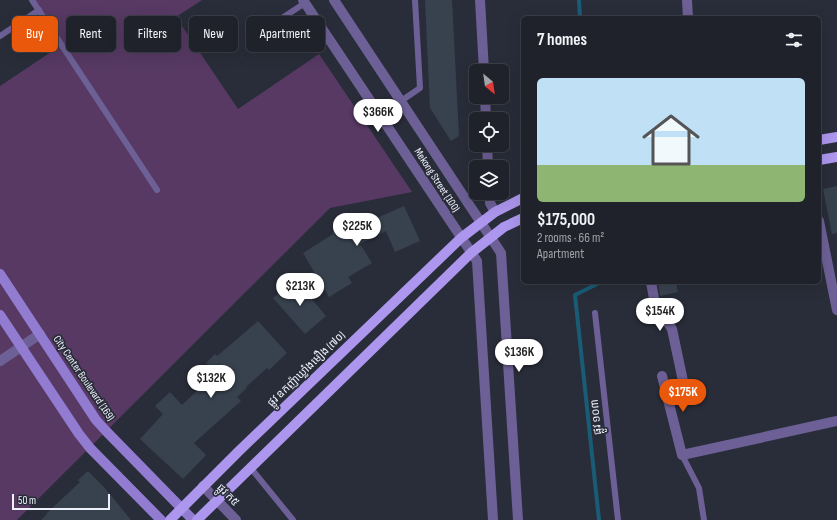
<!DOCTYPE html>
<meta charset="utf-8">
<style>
:root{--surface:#1f222b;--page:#272a33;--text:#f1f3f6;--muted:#a1a4a9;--line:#3c3f47;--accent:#ea580c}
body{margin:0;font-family:"Sofia Sans Condensed","Noto Sans Khmer",sans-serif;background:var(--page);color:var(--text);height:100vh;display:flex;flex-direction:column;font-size:15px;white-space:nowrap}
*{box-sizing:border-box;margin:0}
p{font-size:13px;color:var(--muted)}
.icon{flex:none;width:22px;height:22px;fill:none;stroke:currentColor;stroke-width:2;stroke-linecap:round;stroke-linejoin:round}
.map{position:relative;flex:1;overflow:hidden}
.side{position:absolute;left:521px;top:16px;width:300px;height:268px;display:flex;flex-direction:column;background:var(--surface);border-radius:6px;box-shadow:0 4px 16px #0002,0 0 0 1px var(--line)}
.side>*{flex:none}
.guide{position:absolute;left:12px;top:16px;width:380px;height:36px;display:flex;gap:8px}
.needle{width:26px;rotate:151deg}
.fabs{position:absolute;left:469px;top:64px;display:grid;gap:8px}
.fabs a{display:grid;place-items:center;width:40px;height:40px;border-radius:6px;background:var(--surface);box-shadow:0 4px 16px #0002,0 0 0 1px var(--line);font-size:20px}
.scale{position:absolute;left:12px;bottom:10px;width:98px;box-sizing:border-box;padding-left:4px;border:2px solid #eef1fa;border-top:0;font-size:11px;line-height:14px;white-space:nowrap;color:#eef1fa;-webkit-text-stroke:3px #292d39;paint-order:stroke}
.price{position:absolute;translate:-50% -34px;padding:0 9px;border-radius:14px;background:#fff;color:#222;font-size:13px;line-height:26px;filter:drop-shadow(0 1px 2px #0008)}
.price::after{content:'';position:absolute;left:50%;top:24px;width:12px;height:9px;margin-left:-6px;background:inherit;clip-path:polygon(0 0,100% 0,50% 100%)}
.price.active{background:var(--accent);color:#fff}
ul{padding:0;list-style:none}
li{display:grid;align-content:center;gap:8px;height:212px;padding:0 16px}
li span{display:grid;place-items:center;height:124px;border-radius:6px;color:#555}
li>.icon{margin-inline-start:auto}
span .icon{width:72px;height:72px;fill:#fffc;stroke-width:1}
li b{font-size:17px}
h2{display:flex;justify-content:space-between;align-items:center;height:48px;padding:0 16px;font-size:17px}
.chip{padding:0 14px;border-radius:6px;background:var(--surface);box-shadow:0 4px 16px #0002,0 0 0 1px var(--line);font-size:14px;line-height:36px}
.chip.active{background:var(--accent);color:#fff}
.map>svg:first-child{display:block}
.green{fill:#573963}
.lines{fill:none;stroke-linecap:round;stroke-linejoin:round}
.stream{stroke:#1a5c76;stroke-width:4}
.building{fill:#38424e}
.service{stroke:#6d6096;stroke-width:6}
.minor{stroke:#6d6096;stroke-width:10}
.tertiary{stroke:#6d6096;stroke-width:10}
.secondary{stroke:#927cd1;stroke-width:10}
.primary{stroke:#ac96ee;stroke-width:10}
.labels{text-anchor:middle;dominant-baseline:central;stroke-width:3.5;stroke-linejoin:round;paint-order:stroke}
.street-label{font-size:11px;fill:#eef1fa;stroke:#292d39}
</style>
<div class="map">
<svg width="837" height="520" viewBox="0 0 837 520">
<rect width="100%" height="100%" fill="#292d39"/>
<polygon class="green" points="33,0 202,0 176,17 238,109 319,54 412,192 330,208 17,520 0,520 0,86 63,44"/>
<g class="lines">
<g class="stream">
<polyline points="579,0 580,18"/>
<polyline points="599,520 575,295 601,282"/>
</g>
</g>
<g class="building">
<polygon points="425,0 452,0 459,136 451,141 430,108"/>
<polygon points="837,186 837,233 832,234 823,189"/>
<polygon points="404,206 420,241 395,252 386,231 360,244 372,263 348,277 352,283 329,297 303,253 333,234 332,232 366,212 370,221"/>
<polygon points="296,280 326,316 305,334 273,298"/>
<polygon points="658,282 676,282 678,292 660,296"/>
<polygon points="258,321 287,353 269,370 267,368 246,387 247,388 237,397 241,401 194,443 206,455 183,479 140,439 163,414 155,406 170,392 182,405 205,383 198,376 209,366 206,363 215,354 217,356 229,346"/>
<polygon points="88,471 103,486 131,520 41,520 47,514 46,514 80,482 78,480"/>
</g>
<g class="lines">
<g class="service">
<polyline points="32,0 157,190"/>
<polyline points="279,20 305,3"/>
<polyline points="0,36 39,10"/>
<polyline points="290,37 316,20"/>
<polyline points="401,101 420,88 415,0"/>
<polyline points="595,313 618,520"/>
<polyline points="682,455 699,488 704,520"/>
<polyline points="250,467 293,520"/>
</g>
<g class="minor">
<polyline points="480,0 484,71"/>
<polyline points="485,97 486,119"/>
<polyline points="487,145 488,167"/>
<polyline points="490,193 490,203 495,212"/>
<polyline points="651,282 655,304 672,329 683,381"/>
<polyline points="0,361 40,334"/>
<polyline points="662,376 682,455 837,421"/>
</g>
<g class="tertiary">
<polyline points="303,0 477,261 493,520"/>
<polyline points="334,0 501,253 518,520"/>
<polyline points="687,0 688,18"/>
<polyline points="819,221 837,310"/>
<polyline points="203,486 236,520"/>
</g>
<g class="secondary">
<polyline points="0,274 96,420 106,431 193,520"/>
<polyline points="0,315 79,434 90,448 161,520"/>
</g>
<g class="primary">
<polyline points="819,140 837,137"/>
<polyline points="819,160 837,157"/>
<polyline points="170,520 240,450 461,238 495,212 523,198"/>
<polyline points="197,520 471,253 504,227 523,218"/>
</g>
</g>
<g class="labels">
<g class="street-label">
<text transform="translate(437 180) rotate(57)">Mekong Street (100)</text>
<text transform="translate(306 369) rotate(-44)">ផ្លូវ ឧកញ៉ាឃ្លាំងមឿង (៧០)</text>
<text transform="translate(84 378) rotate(56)">City Center Boulevard (169)</text>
<text transform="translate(596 417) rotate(-96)">ផ្លូវ ១០៣</text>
<text transform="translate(228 495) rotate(46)">ផ្លូវ ក៥</text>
</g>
</g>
</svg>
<div class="fabs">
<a><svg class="needle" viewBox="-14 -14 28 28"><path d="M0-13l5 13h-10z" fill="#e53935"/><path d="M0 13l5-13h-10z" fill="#a1a4a9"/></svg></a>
<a><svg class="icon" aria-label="locate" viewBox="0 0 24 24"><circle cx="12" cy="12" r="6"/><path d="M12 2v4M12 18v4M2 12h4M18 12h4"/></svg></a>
<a><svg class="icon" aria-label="layers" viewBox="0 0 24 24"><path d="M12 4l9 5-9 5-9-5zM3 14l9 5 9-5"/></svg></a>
</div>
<div class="scale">50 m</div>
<b class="price" style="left:378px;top:133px">$366K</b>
<b class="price" style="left:357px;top:247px">$225K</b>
<b class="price" style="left:300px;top:307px">$213K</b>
<b class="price" style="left:660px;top:332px">$154K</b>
<b class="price" style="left:519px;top:373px">$136K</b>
<b class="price" style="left:211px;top:399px">$132K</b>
<b class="price active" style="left:683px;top:413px">$175K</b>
<div class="guide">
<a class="chip active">Buy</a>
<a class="chip">Rent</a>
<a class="chip">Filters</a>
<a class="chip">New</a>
<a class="chip">Apartment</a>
</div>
<section class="side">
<h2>7 homes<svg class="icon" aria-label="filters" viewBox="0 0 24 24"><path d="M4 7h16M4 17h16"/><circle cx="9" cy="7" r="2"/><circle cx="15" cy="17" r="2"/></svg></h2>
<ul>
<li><span style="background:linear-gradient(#bfe0f5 70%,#8fb573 0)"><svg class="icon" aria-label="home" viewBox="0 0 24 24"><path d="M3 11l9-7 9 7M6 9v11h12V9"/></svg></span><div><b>$175,000</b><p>2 rooms · 66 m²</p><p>Apartment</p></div></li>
</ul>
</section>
</div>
